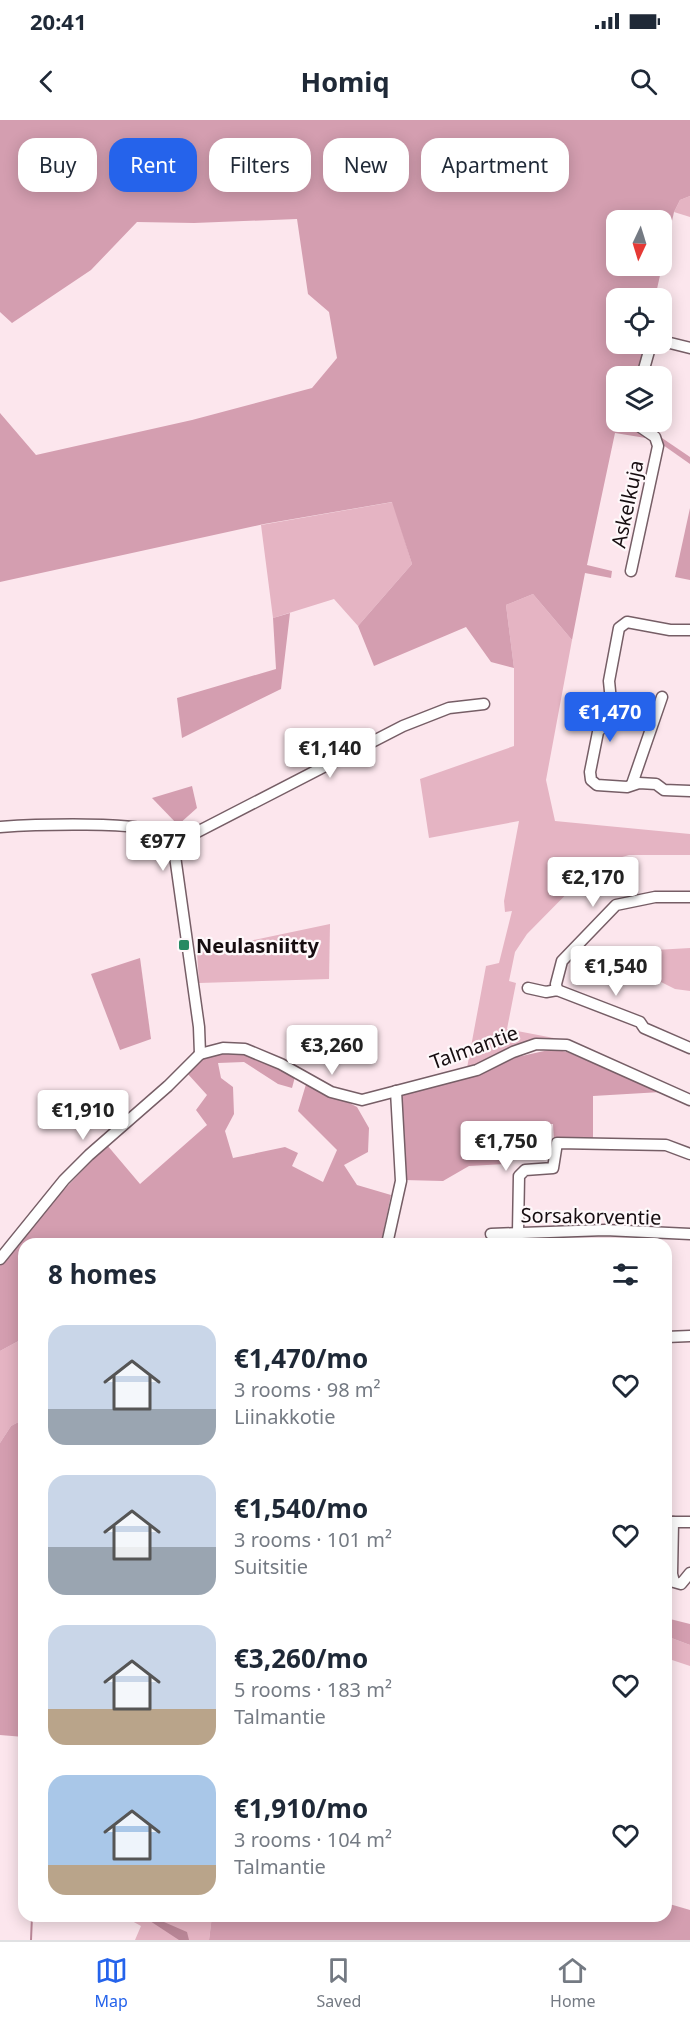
<!DOCTYPE html>
<meta charset="utf-8">
<style>
:root{--surface:#fff;--page:#f6f6f7;--text:#1f2937;--muted:#747a83;--line:#e0e1e3;--accent:#2563eb}
body{margin:0;font-family:"Noto Sans",sans-serif;background:var(--page);color:var(--text);height:100vh;display:flex;flex-direction:column;font-size:22px;white-space:nowrap}
*{box-sizing:border-box;margin:0}
p{font-size:20px;color:var(--muted)}
.icon{flex:none;width:33px;height:33px;fill:none;stroke:currentColor;stroke-width:2;stroke-linecap:round;stroke-linejoin:round}
.map{position:relative;flex:1;overflow:hidden}
.details{position:absolute;left:18px;top:1118px;width:654px;height:684px;display:flex;flex-direction:column;background:var(--surface);border-radius:18px;box-shadow:0 3px 15px #0003}
.details>*{flex:none}
.banner{position:absolute;left:18px;top:18px;width:654px;height:54px;display:flex;gap:12px}
.needle{width:39px;rotate:184deg}
.fabs{position:absolute;left:606px;top:90px;display:grid;gap:12px}
.fabs a{display:grid;place-items:center;width:66px;height:66px;border-radius:12px;background:var(--surface);box-shadow:0 3px 15px #0003;font-size:30px}
.price{position:absolute;translate:-50% -51px;padding:0 14px;border-radius:6px;background:#fff;color:#222;font-size:20px;line-height:39px;filter:drop-shadow(0 2px 3px #0008)}
.price::after{content:'';position:absolute;left:50%;top:36px;width:18px;height:14px;margin-left:-9px;background:inherit;clip-path:polygon(0 0,100% 0,50% 100%)}
.price.active{background:var(--accent);color:#fff}
ul{padding:0;list-style:none}
li{display:flex;align-items:center;gap:18px;height:150px;padding:0 30px}
li span{display:grid;place-items:center;flex:none;width:168px;height:120px;border-radius:18px;color:#555}
li>.icon{margin-inline-start:auto}
span .icon{width:72px;height:72px;fill:#fffc;stroke-width:1}
li b{font-size:26px}
h2{display:flex;justify-content:space-between;align-items:center;height:72px;padding:0 30px;font-size:26px}
.tag{padding:0 21px;border-radius:18px;background:var(--surface);box-shadow:0 3px 15px #0003;font-size:21px;line-height:54px}
.tag.active{background:var(--accent);color:#fff}
.status{display:flex;justify-content:space-between;align-items:center;height:42px;padding:0 30px;background:var(--surface);direction:ltr}
.status svg{height:16px;fill:currentColor}
header{display:flex;justify-content:space-between;align-items:center;height:78px;padding:0 30px;background:var(--surface);font-size:27px;font-weight:700}
.menu{display:flex;justify-content:space-around;align-items:center;height:84px;border-top:2px solid var(--line);background:var(--surface);font-size:16px;color:var(--muted)}
.menu a{display:grid;justify-items:center;gap:3px}
.menu .active{color:var(--accent)}
.map>svg:first-child{display:block}
.green{fill:#e5b4c3}
.forest{fill:#d49eb0;fill-rule:evenodd}
.water{fill:#bb8798}
.lines{fill:none;stroke-linecap:round;stroke-linejoin:round}
.stream{stroke:#bb8798;stroke-width:2}
.minor-casing{stroke:#765e66;stroke-width:13}
.minor{stroke:#fff;stroke-width:10}
.poi-dot{fill:#278a63;stroke:#fef8fa;stroke-width:2}
.labels{text-anchor:middle;dominant-baseline:central;stroke-width:4.5;stroke-linejoin:round;paint-order:stroke}
.street-label{font-size:20px;fill:#160d10;stroke:#fef8fa}
.poi-label{font-size:20px;font-weight:bold;fill:#160d10;stroke:#fef8fa;text-anchor:start}
</style>
<div class="status"><b>20:41</b><svg viewBox="0 0 49 12"><path d="M0 12V9h3v3zM5 12V6h3v6zM10 12V3h3v9zM15 12V0h3v12zM26 1h20v11H26zM47 4h2v5h-2z"/></svg></div>
<header><svg class="icon" aria-label="back" viewBox="0 0 24 24"><path d="M15 5l-7 7 7 7"/></svg>Homiq<svg class="icon" aria-label="search" viewBox="0 0 24 24"><circle cx="10" cy="10" r="6"/><path d="M15 15l6 6"/></svg></header>
<div class="map">
<svg width="690" height="1820" viewBox="0 0 690 1820">
<rect width="100%" height="100%" fill="#fce6ed"/>
<g class="green">
<polygon points="690,76 690,97 674,92 680,80"/>
<polygon points="393,382 412,444 358,506 334,479 273,498 261,405"/>
<polygon points="533,474 572,520 546,660 555,701 690,714 690,735 629,735 595,745 527,814 515,832 509,861 516,863 507,909 559,919 530,921 467,948 486,846 499,843 512,791 505,792 504,781 519,701 429,718 420,659 514,626 514,548 506,485"/>
<polygon points="330,804 329,859 199,863 197,832"/>
<polygon points="690,828 690,871 675,869 637,850 638,831"/>
<polygon points="24,1218 24,1299 11,1306 0,1323 0,1231"/>
<polygon points="666,1516 690,1525 690,1546 666,1538"/>
<polygon points="123,1796 212,1796 209,1820 135,1820 141,1806"/>
</g>
<g class="forest">
<path d="M 0,0 L 690,0 L 690,76 L 680,80 L 674,92 L 655,178 L 616,178 L 616,224 L 648,224 L 642,256 L 616,256 L 616,302 L 631,302 L 652,319 L 615,313 L 587,445 L 612,451 L 611,458 L 585,453 L 572,520 L 533,474 L 506,485 L 514,548 L 491,542 L 466,507 L 374,546 L 358,506 L 412,444 L 392,382 L 264,404 L 0,462 L 0,293 L 36,335 L 192,300 L 312,268 L 337,238 L 329,192 L 308,174 L 297,99 L 194,103 L 137,102 L 91,150 L 12,203 L 0,192 ZM 616,100 L 662,100 L 662,146 L 616,146 Z"/>
<polygon points="662,318 690,337 690,344 663,325"/>
<polygon points="690,388 690,460 675,457"/>
<polygon points="290,493 281,569 182,618 177,578 276,549 273,498"/>
<polygon points="192,666 197,688 178,705 152,678"/>
<polygon points="140,838 151,919 120,930 91,854"/>
<polygon points="553,929 567,932 661,972 593,976 593,1020 554,1020 553,1004 503,1005 505,1044 469,1046 443,1061 404,1060 401,975 476,956 513,938"/>
<polygon points="235,930 264,941 295,957 292,968 278,964 244,942 218,943 221,958 233,967 234,994 225,1011 233,1038 285,1027 298,1033 292,1046 323,1062 337,1030 298,991 307,961 357,987 369,1008 368,1032 344,1045 357,1065 391,1075 381,1123 24,1124 24,1218 0,1231 0,1146 57,1077 107,1025 140,1064 207,1005 196,990 207,975 187,953 202,938"/>
<polygon points="24,1299 24,1617 0,1615 0,1323 11,1306"/>
<polygon points="666,1498 690,1504 690,1525 666,1516"/>
<polygon points="666,1783 690,1790 690,1820 209,1820 212,1796 666,1796"/>
</g>
<polygon class="water" points="136,1796 157,1796 164,1802 187,1812 189,1820 179,1820 150,1801"/>
<g class="lines">
<polyline class="stream" points="31,1820 32,1796"/>
<defs>
<g id="minor">
<polyline points="662,221 690,228"/>
<polyline points="642,256 651,224"/>
<polyline points="631,451 658,326 655,317 633,302"/>
<polyline points="690,510 670,510 627,502 619,508 609,561 611,581 607,601 598,612 590,652 591,660 597,665 627,667 639,663 656,664 664,670 690,671"/>
<polyline points="632,664 662,577"/>
<path d="M 0,707 C 28,705 147,700 166,715 C 172,720 173,729 175,736 L 199,907 L 200,934"/>
<polyline points="172,725 403,606 449,588 484,584"/>
<polyline points="528,868 546,872 557,870 640,902 644,908 690,928"/>
<polyline points="557,870 556,864 562,841 616,785 655,777 690,777"/>
<polyline points="518,1112 519,1056 525,1050 553,1048 557,1023 666,1025 690,1034"/>
<polyline points="491,1114 605,1110 690,1114"/>
<polyline points="387,1124 401,1061 396,971"/>
<polyline points="0,1139 64,1060 89,1035 168,966 200,934 223,928 245,929 281,944 331,972 362,980 477,950 513,932 536,924 567,925 690,980"/>
<polyline points="666,1217 690,1216"/>
<polyline points="666,1402 690,1402"/>
<polyline points="673,1402 672,1454 674,1462 681,1464 690,1453"/>
</g>
</defs>
<use href="#minor" class="minor-casing"/>
<use href="#minor" class="minor"/>
</g>
<rect class="poi-dot" x="178" y="819" width="12" height="12" rx="3"/>
<g class="labels">
<g class="street-label">
<text transform="translate(627 384) rotate(-78)">Askelkuja</text>
<text transform="translate(474 927) rotate(-20)">Talmantie</text>
<text transform="translate(591 1096) rotate(1)">Sorsakorventie</text>
</g>
<g class="poi-label">
<text x="196" y="825">Neulasniitty</text>
</g>
</g>
</svg>
<div class="fabs">
<a><svg class="needle" viewBox="-14 -14 28 28"><path d="M0-13l5 13h-10z" fill="#e53935"/><path d="M0 13l5-13h-10z" fill="#747a83"/></svg></a>
<a><svg class="icon" aria-label="locate" viewBox="0 0 24 24"><circle cx="12" cy="12" r="6"/><path d="M12 2v4M12 18v4M2 12h4M18 12h4"/></svg></a>
<a><svg class="icon" aria-label="layers" viewBox="0 0 24 24"><path d="M12 4l9 5-9 5-9-5zM3 14l9 5 9-5"/></svg></a>
</div>
<b class="price active" style="left:610px;top:623px">€1,470</b>
<b class="price" style="left:330px;top:659px">€1,140</b>
<b class="price" style="left:163px;top:752px">€977</b>
<b class="price" style="left:593px;top:788px">€2,170</b>
<b class="price" style="left:616px;top:877px">€1,540</b>
<b class="price" style="left:332px;top:956px">€3,260</b>
<b class="price" style="left:83px;top:1021px">€1,910</b>
<b class="price" style="left:506px;top:1052px">€1,750</b>
<div class="banner">
<a class="tag">Buy</a>
<a class="tag active">Rent</a>
<a class="tag">Filters</a>
<a class="tag">New</a>
<a class="tag">Apartment</a>
</div>
<section class="details">
<h2>8 homes<svg class="icon" aria-label="filters" viewBox="0 0 24 24"><path d="M4 7h16M4 17h16"/><circle cx="9" cy="7" r="2"/><circle cx="15" cy="17" r="2"/></svg></h2>
<ul>
<li><span style="background:linear-gradient(#c9d6e8 70%,#9aa5b1 0)"><svg class="icon" aria-label="home" viewBox="0 0 24 24"><path d="M3 11l9-7 9 7M6 9v11h12V9"/></svg></span><div><b>€1,470/mo</b><p>3 rooms · 98 m²</p><p>Liinakkotie</p></div><svg class="icon" aria-label="heart" viewBox="0 0 24 24"><path d="M12 20l-8-8c-3-5 5-10 8-4 3-6 11-1 8 4z"/></svg></li>
<li><span style="background:linear-gradient(#c9d6e8 60%,#9aa5b1 0)"><svg class="icon" aria-label="home" viewBox="0 0 24 24"><path d="M3 11l9-7 9 7M6 9v11h12V9"/></svg></span><div><b>€1,540/mo</b><p>3 rooms · 101 m²</p><p>Suitsitie</p></div><svg class="icon" aria-label="heart" viewBox="0 0 24 24"><path d="M12 20l-8-8c-3-5 5-10 8-4 3-6 11-1 8 4z"/></svg></li>
<li><span style="background:linear-gradient(#c9d6e8 70%,#b9a48a 0)"><svg class="icon" aria-label="home" viewBox="0 0 24 24"><path d="M3 11l9-7 9 7M6 9v11h12V9"/></svg></span><div><b>€3,260/mo</b><p>5 rooms · 183 m²</p><p>Talmantie</p></div><svg class="icon" aria-label="heart" viewBox="0 0 24 24"><path d="M12 20l-8-8c-3-5 5-10 8-4 3-6 11-1 8 4z"/></svg></li>
<li><span style="background:linear-gradient(#a9c7e8 75%,#b9a48a 0)"><svg class="icon" aria-label="home" viewBox="0 0 24 24"><path d="M3 11l9-7 9 7M6 9v11h12V9"/></svg></span><div><b>€1,910/mo</b><p>3 rooms · 104 m²</p><p>Talmantie</p></div><svg class="icon" aria-label="heart" viewBox="0 0 24 24"><path d="M12 20l-8-8c-3-5 5-10 8-4 3-6 11-1 8 4z"/></svg></li>
</ul>
</section>
</div>
<nav class="menu">
<a class="active"><svg class="icon" aria-label="map" viewBox="0 0 24 24"><path d="M3 6l6-2 6 2 6-2v14l-6 2-6-2-6 2zM9 4v14M15 6v14"/></svg>Map</a>
<a><svg class="icon" aria-label="saved" viewBox="0 0 24 24"><path d="M7 4h10v16l-5-4-5 4z"/></svg>Saved</a>
<a><svg class="icon" aria-label="home" viewBox="0 0 24 24"><path d="M3 11l9-7 9 7M6 9v11h12V9"/></svg>Home</a>
</nav>
